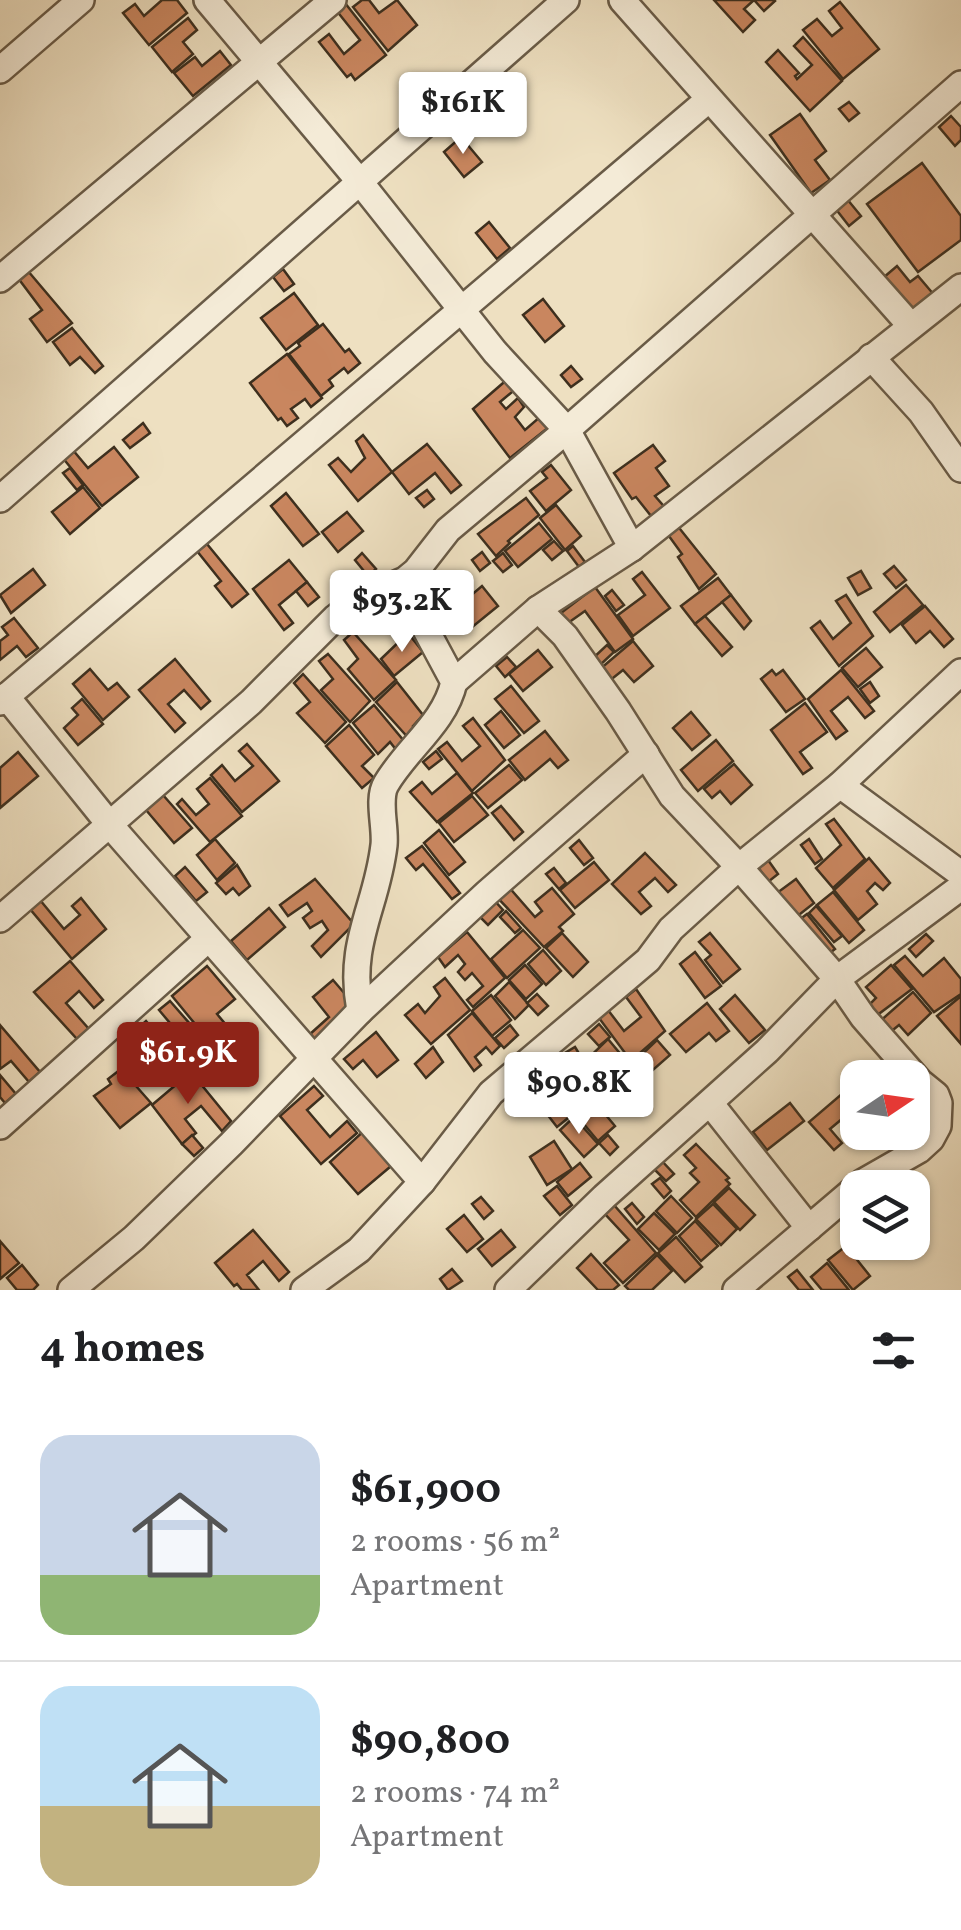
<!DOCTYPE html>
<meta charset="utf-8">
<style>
:root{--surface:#fff;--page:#f6f6f6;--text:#202124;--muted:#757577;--line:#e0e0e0;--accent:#8f2418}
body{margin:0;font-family:Vollkorn,serif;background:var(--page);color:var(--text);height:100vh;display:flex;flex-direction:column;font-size:38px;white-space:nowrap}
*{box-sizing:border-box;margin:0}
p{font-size:32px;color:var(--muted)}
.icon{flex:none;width:55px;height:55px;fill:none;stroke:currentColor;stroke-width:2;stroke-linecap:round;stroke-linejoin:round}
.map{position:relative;height:1290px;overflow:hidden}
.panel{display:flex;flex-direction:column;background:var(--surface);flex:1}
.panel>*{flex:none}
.needle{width:65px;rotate:77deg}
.fabs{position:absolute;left:840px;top:1060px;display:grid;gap:20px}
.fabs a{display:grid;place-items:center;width:90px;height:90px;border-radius:20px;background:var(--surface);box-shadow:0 2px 8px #0004;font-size:50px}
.price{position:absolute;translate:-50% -85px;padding:0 22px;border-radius:10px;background:#fff;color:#222;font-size:32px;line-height:65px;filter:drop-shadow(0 2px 5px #0008)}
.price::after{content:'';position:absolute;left:50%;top:60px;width:30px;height:22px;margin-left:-15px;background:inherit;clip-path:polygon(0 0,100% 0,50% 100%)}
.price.current{background:var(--accent);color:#fff}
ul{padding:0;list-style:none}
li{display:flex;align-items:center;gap:30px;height:250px;padding:0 40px}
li+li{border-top:2px solid var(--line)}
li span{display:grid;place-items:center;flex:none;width:280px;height:200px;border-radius:30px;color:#555}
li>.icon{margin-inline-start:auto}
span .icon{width:120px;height:120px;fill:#fffc;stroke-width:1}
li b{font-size:42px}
h2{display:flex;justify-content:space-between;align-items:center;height:120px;padding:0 40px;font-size:42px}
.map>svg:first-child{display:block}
.building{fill:#c9865f;stroke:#3d2f1e;stroke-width:2.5}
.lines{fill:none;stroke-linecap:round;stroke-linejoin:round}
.minor-casing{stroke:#695b47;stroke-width:30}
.minor{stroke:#f4ebd7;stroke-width:25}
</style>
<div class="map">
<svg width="961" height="1290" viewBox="0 0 961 1290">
<rect width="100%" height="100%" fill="#eee0c1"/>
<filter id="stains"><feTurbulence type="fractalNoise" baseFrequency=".002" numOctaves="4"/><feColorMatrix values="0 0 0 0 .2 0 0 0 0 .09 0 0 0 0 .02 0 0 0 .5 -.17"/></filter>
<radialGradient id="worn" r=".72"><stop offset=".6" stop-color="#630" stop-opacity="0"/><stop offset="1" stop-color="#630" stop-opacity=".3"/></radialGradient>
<g class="building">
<polygon points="162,0 177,0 187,13 149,45 123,13 135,4 144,16"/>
<polygon points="362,0 369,0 379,13 397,0 417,25 388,51 353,7"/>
<polygon points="714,0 774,0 775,1 764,11 754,0 744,9 755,20 743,32"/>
<polygon points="840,2 879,49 843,79 803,30 817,19 832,36 842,28 829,11"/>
<polygon points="345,3 386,55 355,80 351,74 347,77 319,42 329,34 344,54 360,40 336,10"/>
<polygon points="188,18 197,30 183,42 193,54 172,72 152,47"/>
<polygon points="803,37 842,81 810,111 766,62 778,50 799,73 795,76 797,79 812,65 794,46"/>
<polygon points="220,51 231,65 193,96 174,73 195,57 202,66"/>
<polygon points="849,102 859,113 849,121 839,109"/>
<polygon points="800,114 826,151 815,160 830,180 811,193 770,135"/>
<polygon points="951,116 961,127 961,140 955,146 939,127"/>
<polygon points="461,137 482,162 464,177 444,152"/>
<polygon points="922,163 961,216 961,240 918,272 867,204"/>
<polygon points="847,199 861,216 849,226 835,208"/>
<polygon points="489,222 510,248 497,259 476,233"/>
<polygon points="897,266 910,282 918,276 935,296 914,314 883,278"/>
<polygon points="283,269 294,284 284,291 273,277"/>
<polygon points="28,271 72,323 47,342 30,319 42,310 18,278"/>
<polygon points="294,293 318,325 286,350 261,318"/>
<polygon points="543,299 564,326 545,342 523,315"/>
<polygon points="323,324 345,352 349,349 360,363 348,373 344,368 329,380 333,386 321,396 289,354 300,346 298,343"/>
<polygon points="72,328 103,366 95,373 80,357 70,365 53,342"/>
<polygon points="287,354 322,398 311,407 305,399 291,409 298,418 287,426 281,418 278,420 250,383"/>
<polygon points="571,366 582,379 571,387 561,375"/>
<polygon points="510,377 518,387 500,402 506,409 518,398 524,407 515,417 525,430 541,416 549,427 510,458 473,409"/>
<polygon points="143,423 150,433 130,448 123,440"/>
<polygon points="363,435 392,472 358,501 329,465 338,458 351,472 365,458 356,441"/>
<polygon points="427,444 461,485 451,493 435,473 409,494 392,472"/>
<polygon points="653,445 665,461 656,468 669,486 655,496 668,511 655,521 636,497 632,499 614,473"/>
<polygon points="114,447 138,477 102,506 62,457 72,449 88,468"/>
<polygon points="551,465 571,490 546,511 530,491 547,478 542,472"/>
<polygon points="70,468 83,485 77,490 63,473"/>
<polygon points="83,487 100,508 70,534 52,512"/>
<polygon points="427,490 434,499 424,507 416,498"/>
<polygon points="286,493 319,534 303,546 271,506"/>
<polygon points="526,498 539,515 508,541 510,543 496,556 478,534"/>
<polygon points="556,505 581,536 565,550 540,518"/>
<polygon points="347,512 363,531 338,552 322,532"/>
<polygon points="539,523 552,539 518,567 505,551"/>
<polygon points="676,524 716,574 699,589 678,557 682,554 666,532"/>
<polygon points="554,541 563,551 552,560 543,550"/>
<polygon points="207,544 248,594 232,607 215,586 221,581 197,551"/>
<polygon points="573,546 585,562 579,567 567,551"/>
<polygon points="482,552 490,563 480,571 472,560"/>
<polygon points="362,553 376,569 368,576 355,560"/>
<polygon points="503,553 512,565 503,572 493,561"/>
<polygon points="289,560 307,582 279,605 293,623 284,630 253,589"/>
<polygon points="894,566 906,580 896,588 884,574"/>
<polygon points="33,569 45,585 11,613 0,595"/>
<polygon points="861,571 871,588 858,595 848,578"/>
<polygon points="642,572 670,608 633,636 618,615 645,595 633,579"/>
<polygon points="718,578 731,595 695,624 681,606"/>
<polygon points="307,582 319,597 308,606 296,591"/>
<polygon points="906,585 923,605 890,632 874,612"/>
<polygon points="482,586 498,606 471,628 456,608"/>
<polygon points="595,587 633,639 615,652 585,611 568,623 561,613"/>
<polygon points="612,590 624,605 616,611 605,596"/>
<polygon points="731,595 751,621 744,629 722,602"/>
<polygon points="846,595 873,636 839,666 811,628 820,621 833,639 851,623 836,601"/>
<polygon points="925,606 953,639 944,647 930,631 916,643 902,625"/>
<polygon points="705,616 732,647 722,656 695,624"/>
<polygon points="14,618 38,648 26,657 17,646 0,660 0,641 8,635 2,627"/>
<polygon points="353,632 396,680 374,700 348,669 358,659 344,640"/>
<polygon points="408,633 423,652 394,676 381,659"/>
<polygon points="633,641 653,666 634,682 623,670 608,682 599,670"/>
<polygon points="607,645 614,652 599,666 592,659"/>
<polygon points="866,648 882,667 858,687 842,668"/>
<polygon points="538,650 552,667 523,691 509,674"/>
<polygon points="328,654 370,701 350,722 321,690 333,679 319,661"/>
<polygon points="507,657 516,667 505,677 496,666"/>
<polygon points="175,659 210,701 201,709 184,690 168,704 185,723 175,732 139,690"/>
<polygon points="90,669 108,690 117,683 129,697 103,720 73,684"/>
<polygon points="772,670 776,675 783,670 805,699 786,712 761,679"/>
<polygon points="841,670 874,711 865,718 848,697 831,711 847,731 836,739 808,699"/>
<polygon points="303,674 346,722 325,743 297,713 310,702 294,683"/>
<polygon points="397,682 423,715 413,726 419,735 412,742 376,702"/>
<polygon points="870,682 879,696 870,703 860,689"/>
<polygon points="511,686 539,721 524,733 495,699"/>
<polygon points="82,699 103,724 78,745 64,728 78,715 72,708"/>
<polygon points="805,703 827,732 800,752 812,768 803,774 771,730"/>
<polygon points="374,705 409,747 401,756 390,742 378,754 353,723"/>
<polygon points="501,711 520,735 504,748 485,725"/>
<polygon points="691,712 710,735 692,750 673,728"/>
<polygon points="473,718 505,760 472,791 438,749 447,742 462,761 480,746 463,726"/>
<polygon points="349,725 374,755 362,766 374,778 362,788 326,746"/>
<polygon points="545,731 568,760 558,768 550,759 525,780 509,760"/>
<polygon points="716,740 733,761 698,791 681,770"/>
<polygon points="247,744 279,781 242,812 211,775 222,765 235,781 253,766 239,751"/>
<polygon points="436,751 442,759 429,769 423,762"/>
<polygon points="18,752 38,776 0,808 0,768"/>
<polygon points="734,764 752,785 731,804 720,791 712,798 704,789"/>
<polygon points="509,765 522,780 488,808 475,793"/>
<polygon points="457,773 473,793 437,822 410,792 422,782 432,794"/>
<polygon points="210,778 242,816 210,842 177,804 182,799 196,815 209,804 197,789"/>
<polygon points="163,795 192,828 174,843 146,810"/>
<polygon points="472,796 488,815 454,842 439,823"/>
<polygon points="501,806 523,832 514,840 492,813"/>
<polygon points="834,819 865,859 833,888 816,868 841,845 826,824"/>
<polygon points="439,830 465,862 449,875 424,843"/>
<polygon points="215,839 235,863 217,880 197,855"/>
<polygon points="809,839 822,859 815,864 801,845"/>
<polygon points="579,840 593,858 584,865 570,848"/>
<polygon points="422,846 460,893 452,899 423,864 416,870 406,858"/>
<polygon points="645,853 676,885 668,892 655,878 639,892 651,906 641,914 612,884"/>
<polygon points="869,858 890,883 883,890 875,883 867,891 877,904 858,920 834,890"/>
<polygon points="768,860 778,874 768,882 758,867"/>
<polygon points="594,862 609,880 575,908 560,890"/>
<polygon points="237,865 250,886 239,895 233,888 226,894 216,883"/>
<polygon points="185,867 207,892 196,901 175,876"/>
<polygon points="554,868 566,883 559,889 546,874"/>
<polygon points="315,879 354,924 321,957 312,946 328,930 322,921 310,928 303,918 312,911 307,903 288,916 280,905"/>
<polygon points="796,879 814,903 795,918 777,893"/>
<polygon points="507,885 535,917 542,911 535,902 552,888 574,914 559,927 563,931 544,947 495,895"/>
<polygon points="833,892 864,930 849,943 817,905"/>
<polygon points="81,898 106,929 72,959 30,909 40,900 64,929 80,915 72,906"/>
<polygon points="493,899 503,910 488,925 477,914"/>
<polygon points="816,906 842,936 834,942 809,913"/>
<polygon points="269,908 285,927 247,960 231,941"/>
<polygon points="506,911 521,928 515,933 500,917"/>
<polygon points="807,914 835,949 826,956 799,920"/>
<polygon points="523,930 540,948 507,978 491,959"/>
<polygon points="467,932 505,978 473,1007 467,1000 483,986 472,973 465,980 458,972 465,964 458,955 445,967 438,957"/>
<polygon points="562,933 588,962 573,977 546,948"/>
<polygon points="710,933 740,969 723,983 705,960 711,955 699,942"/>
<polygon points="926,934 933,941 916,957 909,949"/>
<polygon points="543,950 561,971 546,985 528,964"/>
<polygon points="695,952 721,986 705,998 680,964"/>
<polygon points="905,956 923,976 944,958 961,979 961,994 934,1012 894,965"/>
<polygon points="70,961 103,1000 94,1008 79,991 66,1003 89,1029 77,1039 34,992"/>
<polygon points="525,965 542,984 526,999 509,980"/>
<polygon points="891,965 912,989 876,1016 867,1007 876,998 866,987"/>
<polygon points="207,966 235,999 217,1014 232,1032 214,1047 172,996"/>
<polygon points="445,978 470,1010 431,1044 405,1015 418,1004 425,1013 440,996 434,987"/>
<polygon points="333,980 357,1008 315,1043 309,1035 329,1017 313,997"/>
<polygon points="509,982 529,1005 515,1019 495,996"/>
<polygon points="636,989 665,1031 631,1061 599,1018 608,1010 624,1031 641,1017 626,997"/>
<polygon points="913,992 931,1013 908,1035 899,1025 888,1034 878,1023"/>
<polygon points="537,994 548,1006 538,1015 527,1003"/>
<polygon points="491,995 511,1020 492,1036 472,1011"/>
<polygon points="735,995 765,1030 749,1043 720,1009"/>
<polygon points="961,996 961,1044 937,1016"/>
<polygon points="170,1001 211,1048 178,1077 137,1029 146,1021 167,1046 180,1035 159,1010"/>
<polygon points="707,1003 729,1031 716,1041 709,1033 686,1052 670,1034"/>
<polygon points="472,1013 500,1046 492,1054 486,1047 475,1057 481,1065 474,1071 448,1035"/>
<polygon points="599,1024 610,1037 599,1046 588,1034"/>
<polygon points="0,1025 40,1072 29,1082 11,1061 0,1069"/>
<polygon points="510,1025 518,1035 504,1048 495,1038"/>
<polygon points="376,1032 398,1060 377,1077 363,1060 353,1069 344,1059"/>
<polygon points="608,1039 627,1062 592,1096 573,1073"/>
<polygon points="657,1040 670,1055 646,1076 634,1062"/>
<polygon points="433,1047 443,1062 426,1078 415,1064"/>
<polygon points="575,1047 583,1060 573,1066 565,1053"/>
<polygon points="630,1063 642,1076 612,1105 599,1091"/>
<polygon points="565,1065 592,1100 576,1115 557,1091 565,1084 555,1072"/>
<polygon points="121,1069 151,1103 120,1128 94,1096 111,1084 108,1079"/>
<polygon points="191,1072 231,1121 222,1131 201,1106 185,1119 196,1133 182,1144 152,1105"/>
<polygon points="0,1075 16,1094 5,1103 0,1097"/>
<polygon points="549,1084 573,1114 557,1127 533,1096"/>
<polygon points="314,1086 323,1096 307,1110 330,1137 347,1121 357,1133 321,1164 280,1116"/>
<polygon points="843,1093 855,1108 830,1129 842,1143 834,1150 809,1122"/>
<polygon points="595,1102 615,1126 598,1141 578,1117"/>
<polygon points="790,1103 804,1121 767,1150 753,1132"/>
<polygon points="574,1117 598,1144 584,1157 560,1130"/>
<polygon points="368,1127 397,1161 358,1194 330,1162"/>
<polygon points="192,1135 203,1148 194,1156 182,1144"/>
<polygon points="608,1135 618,1147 610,1155 599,1143"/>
<polygon points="554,1141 572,1169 547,1185 530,1157"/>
<polygon points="696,1144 729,1178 726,1180 730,1184 696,1217 680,1200 699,1182 690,1173 696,1168 684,1155"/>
<polygon points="661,1160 674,1174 666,1181 653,1168"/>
<polygon points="580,1163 591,1177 568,1196 557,1182"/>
<polygon points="660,1178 671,1191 664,1198 652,1184"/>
<polygon points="557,1186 572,1205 560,1215 544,1196"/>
<polygon points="729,1188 755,1215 740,1230 714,1202"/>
<polygon points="671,1196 692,1218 677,1233 656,1211"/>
<polygon points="481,1197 493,1211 484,1219 472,1204"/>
<polygon points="632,1203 644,1217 637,1224 625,1209"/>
<polygon points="713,1204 737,1229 721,1245 696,1219"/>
<polygon points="614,1205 656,1253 623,1283 604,1263 629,1240 605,1214"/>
<polygon points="654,1213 675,1234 659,1250 638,1229"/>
<polygon points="464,1215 483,1239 467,1252 447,1229"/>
<polygon points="695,1221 718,1246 701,1261 679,1236"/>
<polygon points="253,1230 289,1272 279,1281 263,1261 247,1275 259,1290 242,1290 237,1284 234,1286 215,1263"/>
<polygon points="501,1230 515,1247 492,1266 478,1249"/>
<polygon points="676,1237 702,1267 685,1282 658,1253"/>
<polygon points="0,1241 19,1263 0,1279"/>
<polygon points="846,1246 870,1276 853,1290 828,1260"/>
<polygon points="591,1254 619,1285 613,1290 598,1290 577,1268"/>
<polygon points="657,1255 672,1271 652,1290 629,1290 625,1286"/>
<polygon points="827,1263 849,1290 822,1290 811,1277"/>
<polygon points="22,1265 38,1285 33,1290 17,1290 7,1278"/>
<polygon points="452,1269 462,1281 448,1290 440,1279"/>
<polygon points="797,1270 813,1290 799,1290 788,1277"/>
</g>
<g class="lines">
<defs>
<g id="minor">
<polyline points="207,0 360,182 495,352 567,430 632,548"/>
<polyline points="622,0 911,326"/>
<polyline points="0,70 81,0"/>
<polyline points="0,279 333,0"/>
<polyline points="871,357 921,412 961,469"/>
<polyline points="0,499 566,0"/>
<polyline points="454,682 538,609"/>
<polyline points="6,696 110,825 422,1182 359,1250 304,1290"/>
<polyline points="0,702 708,100"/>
<polyline points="840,785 961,874"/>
<polyline points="0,919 251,702 335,618 357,601 405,580 416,571 448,530 567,430 961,84"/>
<path d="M 360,1011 C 347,942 377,907 384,845 C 386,827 377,799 386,784 C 407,748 445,723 454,682 L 418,615 L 391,586"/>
<polyline points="710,1103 809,1228"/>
<polyline points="0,1126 208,939"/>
<polyline points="422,1182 491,1093 648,960 671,929 739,867 840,785 961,672"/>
<polyline points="71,1290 134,1238 231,1144 360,1011 487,893 646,754"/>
<polyline points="508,1290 604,1197 767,1051 837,979 961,887"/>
<polyline points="736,1290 863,1182 919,1150 931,1139 938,1126 939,1103 936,1095 920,1082 863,1017 837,979 739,867 672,796 618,711 565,636 538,609 632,548 961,287"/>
</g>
</defs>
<use href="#minor" class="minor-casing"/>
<use href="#minor" class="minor"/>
</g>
<rect width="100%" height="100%" filter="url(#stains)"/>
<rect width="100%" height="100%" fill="url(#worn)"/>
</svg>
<div class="fabs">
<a><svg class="needle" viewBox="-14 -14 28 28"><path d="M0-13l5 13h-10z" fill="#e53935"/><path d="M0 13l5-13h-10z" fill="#757577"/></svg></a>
<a><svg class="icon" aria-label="layers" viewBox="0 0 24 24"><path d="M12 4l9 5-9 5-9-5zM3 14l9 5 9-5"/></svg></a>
</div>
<b class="price" style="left:463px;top:157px">$161K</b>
<b class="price" style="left:402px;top:655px">$93.2K</b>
<b class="price current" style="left:188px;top:1107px">$61.9K</b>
<b class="price" style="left:579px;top:1137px">$90.8K</b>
</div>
<section class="panel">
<h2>4 homes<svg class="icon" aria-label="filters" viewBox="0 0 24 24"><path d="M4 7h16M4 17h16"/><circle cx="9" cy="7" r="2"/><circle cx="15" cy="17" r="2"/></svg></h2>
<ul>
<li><span style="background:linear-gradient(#c9d6e8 70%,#8fb573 0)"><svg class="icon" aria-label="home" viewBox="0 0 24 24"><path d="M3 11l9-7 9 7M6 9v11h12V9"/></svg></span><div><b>$61,900</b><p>2 rooms · 56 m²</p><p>Apartment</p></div></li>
<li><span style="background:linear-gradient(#bfe0f5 60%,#c2b280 0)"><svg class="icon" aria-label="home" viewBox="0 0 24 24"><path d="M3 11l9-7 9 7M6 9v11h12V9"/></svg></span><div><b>$90,800</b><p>2 rooms · 74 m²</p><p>Apartment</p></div></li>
</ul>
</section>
